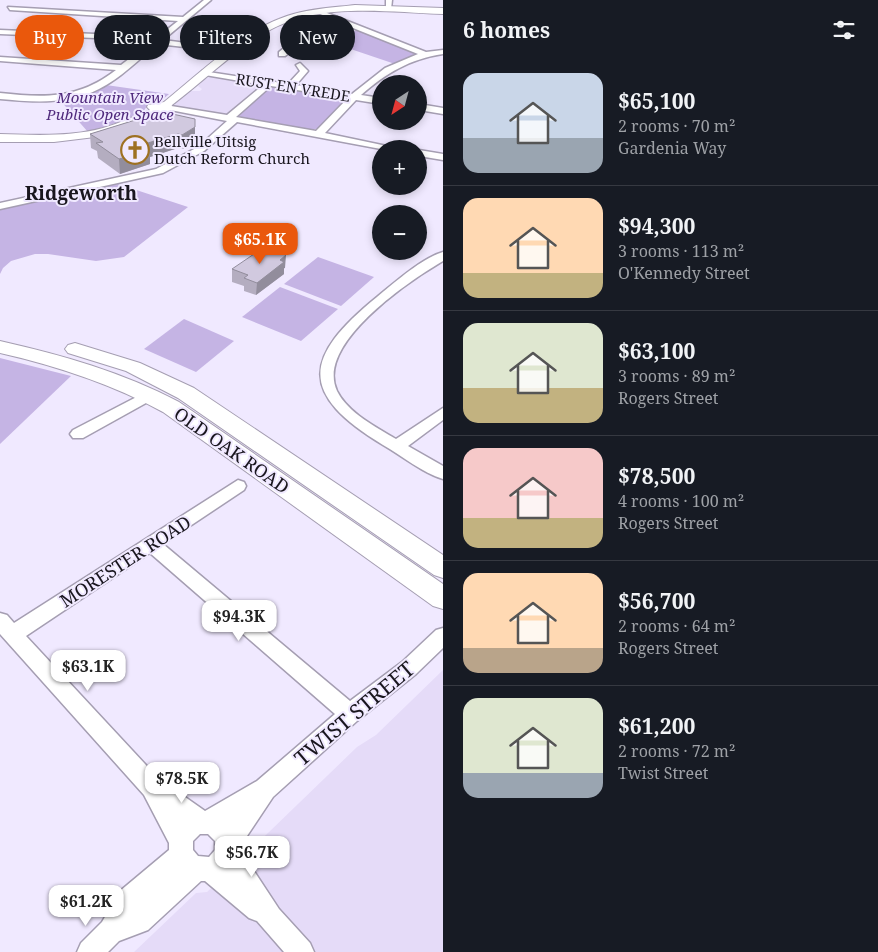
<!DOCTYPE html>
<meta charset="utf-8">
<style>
:root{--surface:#171b24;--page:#242831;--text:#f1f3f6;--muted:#9ea1a6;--line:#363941;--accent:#ea580c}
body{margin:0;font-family:"Noto Serif",serif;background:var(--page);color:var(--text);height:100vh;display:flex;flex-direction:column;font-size:19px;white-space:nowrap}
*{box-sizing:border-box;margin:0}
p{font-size:16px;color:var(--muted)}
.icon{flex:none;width:28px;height:28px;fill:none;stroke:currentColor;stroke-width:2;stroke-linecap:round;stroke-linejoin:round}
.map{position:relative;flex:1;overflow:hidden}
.side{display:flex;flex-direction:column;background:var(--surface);width:435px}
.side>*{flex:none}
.top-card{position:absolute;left:15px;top:15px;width:352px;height:45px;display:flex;gap:10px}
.needle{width:32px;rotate:216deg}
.buttons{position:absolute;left:372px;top:75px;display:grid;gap:10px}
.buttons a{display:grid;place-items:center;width:55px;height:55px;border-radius:50%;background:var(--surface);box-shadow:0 2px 8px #0003;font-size:25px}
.price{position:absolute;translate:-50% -42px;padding:0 11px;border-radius:10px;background:#fff;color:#222;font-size:16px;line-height:32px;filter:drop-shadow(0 1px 2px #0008)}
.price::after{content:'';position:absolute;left:50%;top:30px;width:15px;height:11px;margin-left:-8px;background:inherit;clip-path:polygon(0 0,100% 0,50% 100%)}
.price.selected{background:var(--accent);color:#fff}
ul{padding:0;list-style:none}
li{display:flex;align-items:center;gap:15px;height:125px;padding:0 20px}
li+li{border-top:1px solid var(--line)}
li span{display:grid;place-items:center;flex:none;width:140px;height:100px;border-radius:15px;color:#555}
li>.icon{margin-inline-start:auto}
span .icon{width:60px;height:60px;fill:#fffc;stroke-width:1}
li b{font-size:21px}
h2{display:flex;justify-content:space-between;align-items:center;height:60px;padding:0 20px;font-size:21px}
.chip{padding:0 18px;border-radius:22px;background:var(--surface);box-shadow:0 2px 8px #0003;font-size:18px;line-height:45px}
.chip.selected{background:var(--accent);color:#fff}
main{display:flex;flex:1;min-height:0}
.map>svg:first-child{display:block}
.built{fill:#e5dbf8}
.green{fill:#c5b4e4}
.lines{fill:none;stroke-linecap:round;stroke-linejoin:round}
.minor-casing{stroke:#a59eb2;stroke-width:3}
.tertiary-casing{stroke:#a59eb2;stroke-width:2}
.secondary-casing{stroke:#a59eb2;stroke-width:2}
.minor{fill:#fff;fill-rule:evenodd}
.tertiary{fill:#fff;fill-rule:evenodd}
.secondary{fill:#fff;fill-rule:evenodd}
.wall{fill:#b4adc0}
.shaded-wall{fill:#928d9c}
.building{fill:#d1c9df;stroke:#928d9c}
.labels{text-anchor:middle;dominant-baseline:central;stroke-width:4;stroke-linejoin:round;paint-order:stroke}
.far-street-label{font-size:15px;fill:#19161e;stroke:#f0e9ff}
.far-park-label{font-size:15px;font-style:italic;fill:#502a7d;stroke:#f0e9ff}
.far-poi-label{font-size:15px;fill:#19161e;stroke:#f0e9ff;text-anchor:start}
.street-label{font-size:18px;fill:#19161e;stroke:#f0e9ff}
.far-district-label{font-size:19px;font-weight:bold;fill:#19161e;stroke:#f0e9ff}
.near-street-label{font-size:21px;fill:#19161e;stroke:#f0e9ff}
</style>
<main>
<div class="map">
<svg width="443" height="952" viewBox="0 0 443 952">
<rect width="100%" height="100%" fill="#f0e9ff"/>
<g class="built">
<polygon points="215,76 264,84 229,115 222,116 173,106 189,91 200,91 202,89 198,86 204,79"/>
<polygon points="443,670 443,952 134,952 196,893 207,892 357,747 376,735"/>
</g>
<g class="green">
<polygon points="346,31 358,31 412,52 415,55 395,64 321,39"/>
<polygon points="106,85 169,94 161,101 147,106 143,112 134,117 88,132 59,99 97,90"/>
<polygon points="272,86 337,96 343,98 345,101 319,128 312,130 234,118"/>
<polygon points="118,184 188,207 124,257 96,261 48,254 35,254 11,261 3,268 0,274 0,208"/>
<polygon points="318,257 374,277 341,306 284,284"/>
<polygon points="280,287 338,309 301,341 242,317"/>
<polygon points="184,319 234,341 196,372 144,349"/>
<polygon points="0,358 71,376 0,444"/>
</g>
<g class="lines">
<defs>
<g id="minor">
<path d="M 204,0 L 211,0 L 163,40 L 234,49 L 237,49 L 237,53 L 158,44 C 139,59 121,78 99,89 C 69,105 32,102 0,99 L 0,93 C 45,98 79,99 116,70 L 0,61 L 0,57 L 121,65 L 150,43 L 119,39 L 0,34 L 0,30 L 119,35 L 155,39 L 178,21 L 10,10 L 8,7 L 183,17 Z"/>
<polygon points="386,0 392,0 391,9 386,8"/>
<path d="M 318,11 L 322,11 L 426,52 L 443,50 L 443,54 C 410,59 386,73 361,95 L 381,98 L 381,104 L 356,100 L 325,133 L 401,149 L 381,149 L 237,122 L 204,151 L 163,173 L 0,209 L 0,203 L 156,169 L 198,147 L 227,121 L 165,109 L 165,105 L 227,115 L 263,85 L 205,75 L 202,75 L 202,71 L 288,84 L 300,71 L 296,65 L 300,63 L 308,71 L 296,85 L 352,94 L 385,68 L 418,54 L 353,28 L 299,45 L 285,56 L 279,56 L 279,52 L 293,41 L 346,25 L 318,13 ZM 271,86 L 348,98 L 316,131 L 236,117 Z"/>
<polygon points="419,104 443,108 443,114 419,110"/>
<polygon points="419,150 443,154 443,160 419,156"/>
<path d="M 443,252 L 443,261 C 409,281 315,344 337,391 C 348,413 376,427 396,439 L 443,408 L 443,420 L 408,446 L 443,466 L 443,479 C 423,473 402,456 383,445 C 299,394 302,358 377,297 C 394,283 422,258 443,252 Z"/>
<polygon points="150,390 157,395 155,398 83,438 73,438 70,434 73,430"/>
<path d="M 238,480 L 244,482 L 246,486 L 244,490 L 163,544 L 350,701 L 402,662 L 436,630 L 443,628 L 443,648 L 416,674 L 357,721 L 273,797 L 239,848 L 279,909 L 310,943 L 314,952 L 284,952 L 257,921 L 249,918 L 205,881 L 201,881 L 148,930 L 119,941 L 108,952 L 77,952 L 81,943 L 102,922 L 120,891 L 169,850 L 169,843 L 144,795 L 0,634 L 0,613 L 7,615 L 14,623 ZM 150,553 L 335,714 L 257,781 L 205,811 L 158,778 L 26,636 ZM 200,834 L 208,834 L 215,841 L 215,850 L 209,857 L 198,856 L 193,850 L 193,841 Z"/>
</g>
<path id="tertiary" d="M 355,5 L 443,8 L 443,14 C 385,12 315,1 263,34 C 232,53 201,83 172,105 L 170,111 L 95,137 L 54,142 L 0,142 L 0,134 C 34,135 70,137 103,128 C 120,123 135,116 150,110 L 147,107 L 148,105 L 164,102 C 196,76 242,33 279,19 C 302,9 330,8 355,5 Z"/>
<g id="secondary">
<path d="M 0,341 C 62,355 122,372 179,402 L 443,584 L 443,609 L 433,606 L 163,412 C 112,384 57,366 0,353 Z"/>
<polygon points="75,343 140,363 194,388 443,555 443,578 434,575 178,398 126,371 68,353 65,349 68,345"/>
</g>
</defs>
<use href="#minor" class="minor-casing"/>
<use href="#tertiary" class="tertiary-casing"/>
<use href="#secondary" class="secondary-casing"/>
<use href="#minor" class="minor"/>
<use href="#tertiary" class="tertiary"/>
<use href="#secondary" class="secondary"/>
</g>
<g class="wall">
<polygon points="145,117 195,140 183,149 178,148 150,157 150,164 120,174 98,158 97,151 91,148 90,134"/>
<polygon points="284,268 284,274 256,295 244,291 244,286 232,282 232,269 285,268"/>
</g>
<g class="shaded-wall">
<polygon points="195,127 195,140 183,149 182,135"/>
<polygon points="178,134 178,148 150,157 150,164 120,174 119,159 141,145"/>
<polygon points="286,255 285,268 284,268 284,274 256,295 257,283 280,260"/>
</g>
<g class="building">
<polygon points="168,113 195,119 195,127 182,135 178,134 141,145 149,150 119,159 96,143 103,142 90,134 145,117 158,118 160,114"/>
<polygon points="270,250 286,255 280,260 284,262 257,283 244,278 248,275 232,269 257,252 263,254"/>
</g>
<defs>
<symbol id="church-ring" viewBox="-11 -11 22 22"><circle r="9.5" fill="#f0e9ff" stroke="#9e7122" stroke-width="1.5"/><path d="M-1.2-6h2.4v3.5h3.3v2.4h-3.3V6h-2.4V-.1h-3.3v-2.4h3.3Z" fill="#9e7122"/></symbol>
</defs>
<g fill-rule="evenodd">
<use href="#church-ring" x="119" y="134" width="32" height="32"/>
</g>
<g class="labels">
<g class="far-street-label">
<text transform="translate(293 87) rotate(9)">RUST EN VREDE</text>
</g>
<g class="far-park-label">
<text x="110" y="97">Mountain View<tspan x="110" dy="17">Public Open Space</tspan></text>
</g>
<g class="far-poi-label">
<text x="154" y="141">Bellville Uitsig<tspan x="154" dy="17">Dutch Reform Church</tspan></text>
</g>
<g class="street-label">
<text transform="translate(232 450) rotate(35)">OLD OAK ROAD</text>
<text transform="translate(125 561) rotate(-33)">MORESTER ROAD</text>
</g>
<g class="far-district-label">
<text x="81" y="193">Ridgeworth</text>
</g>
<g class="near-street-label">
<text transform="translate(354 713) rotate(-40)">TWIST STREET</text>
</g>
</g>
</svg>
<div class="buttons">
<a><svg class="needle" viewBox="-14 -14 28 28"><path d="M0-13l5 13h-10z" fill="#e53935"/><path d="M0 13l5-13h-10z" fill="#9ea1a6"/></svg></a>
<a>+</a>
<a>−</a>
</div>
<b class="price selected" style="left:260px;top:265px">$65.1K</b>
<b class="price" style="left:239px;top:642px">$94.3K</b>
<b class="price" style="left:88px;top:692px">$63.1K</b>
<b class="price" style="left:182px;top:804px">$78.5K</b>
<b class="price" style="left:252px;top:878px">$56.7K</b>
<b class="price" style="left:86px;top:927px">$61.2K</b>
<div class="top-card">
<a class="chip selected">Buy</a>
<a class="chip">Rent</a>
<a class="chip">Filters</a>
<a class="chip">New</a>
</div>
</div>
<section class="side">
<h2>6 homes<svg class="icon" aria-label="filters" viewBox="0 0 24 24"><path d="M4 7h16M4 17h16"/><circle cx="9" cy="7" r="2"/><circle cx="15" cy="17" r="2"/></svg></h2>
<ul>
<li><span style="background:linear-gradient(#c9d6e8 65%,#9aa5b1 0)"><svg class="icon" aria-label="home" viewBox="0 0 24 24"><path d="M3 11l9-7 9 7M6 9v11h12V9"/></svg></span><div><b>$65,100</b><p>2 rooms · 70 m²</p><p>Gardenia Way</p></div></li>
<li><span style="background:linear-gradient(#ffd9b3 75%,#c2b280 0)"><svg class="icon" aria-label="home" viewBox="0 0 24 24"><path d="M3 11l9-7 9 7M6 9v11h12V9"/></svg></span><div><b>$94,300</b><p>3 rooms · 113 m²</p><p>O'Kennedy Street</p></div></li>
<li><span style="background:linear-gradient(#dfe7d0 65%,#c2b280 0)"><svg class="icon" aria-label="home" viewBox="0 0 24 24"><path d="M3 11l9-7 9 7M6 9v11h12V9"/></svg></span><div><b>$63,100</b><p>3 rooms · 89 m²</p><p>Rogers Street</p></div></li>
<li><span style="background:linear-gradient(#f6c9c9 70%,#c2b280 0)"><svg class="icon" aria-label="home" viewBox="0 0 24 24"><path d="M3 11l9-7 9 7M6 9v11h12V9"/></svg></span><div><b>$78,500</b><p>4 rooms · 100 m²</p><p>Rogers Street</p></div></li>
<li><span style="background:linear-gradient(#ffd9b3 75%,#b9a48a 0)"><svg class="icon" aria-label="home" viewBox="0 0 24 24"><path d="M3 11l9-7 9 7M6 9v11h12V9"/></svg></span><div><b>$56,700</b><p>2 rooms · 64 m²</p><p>Rogers Street</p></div></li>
<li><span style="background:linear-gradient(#dfe7d0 75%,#9aa5b1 0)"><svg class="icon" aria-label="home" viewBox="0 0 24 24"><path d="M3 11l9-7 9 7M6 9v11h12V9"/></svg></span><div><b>$61,200</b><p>2 rooms · 72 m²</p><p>Twist Street</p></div></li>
</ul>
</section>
</main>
